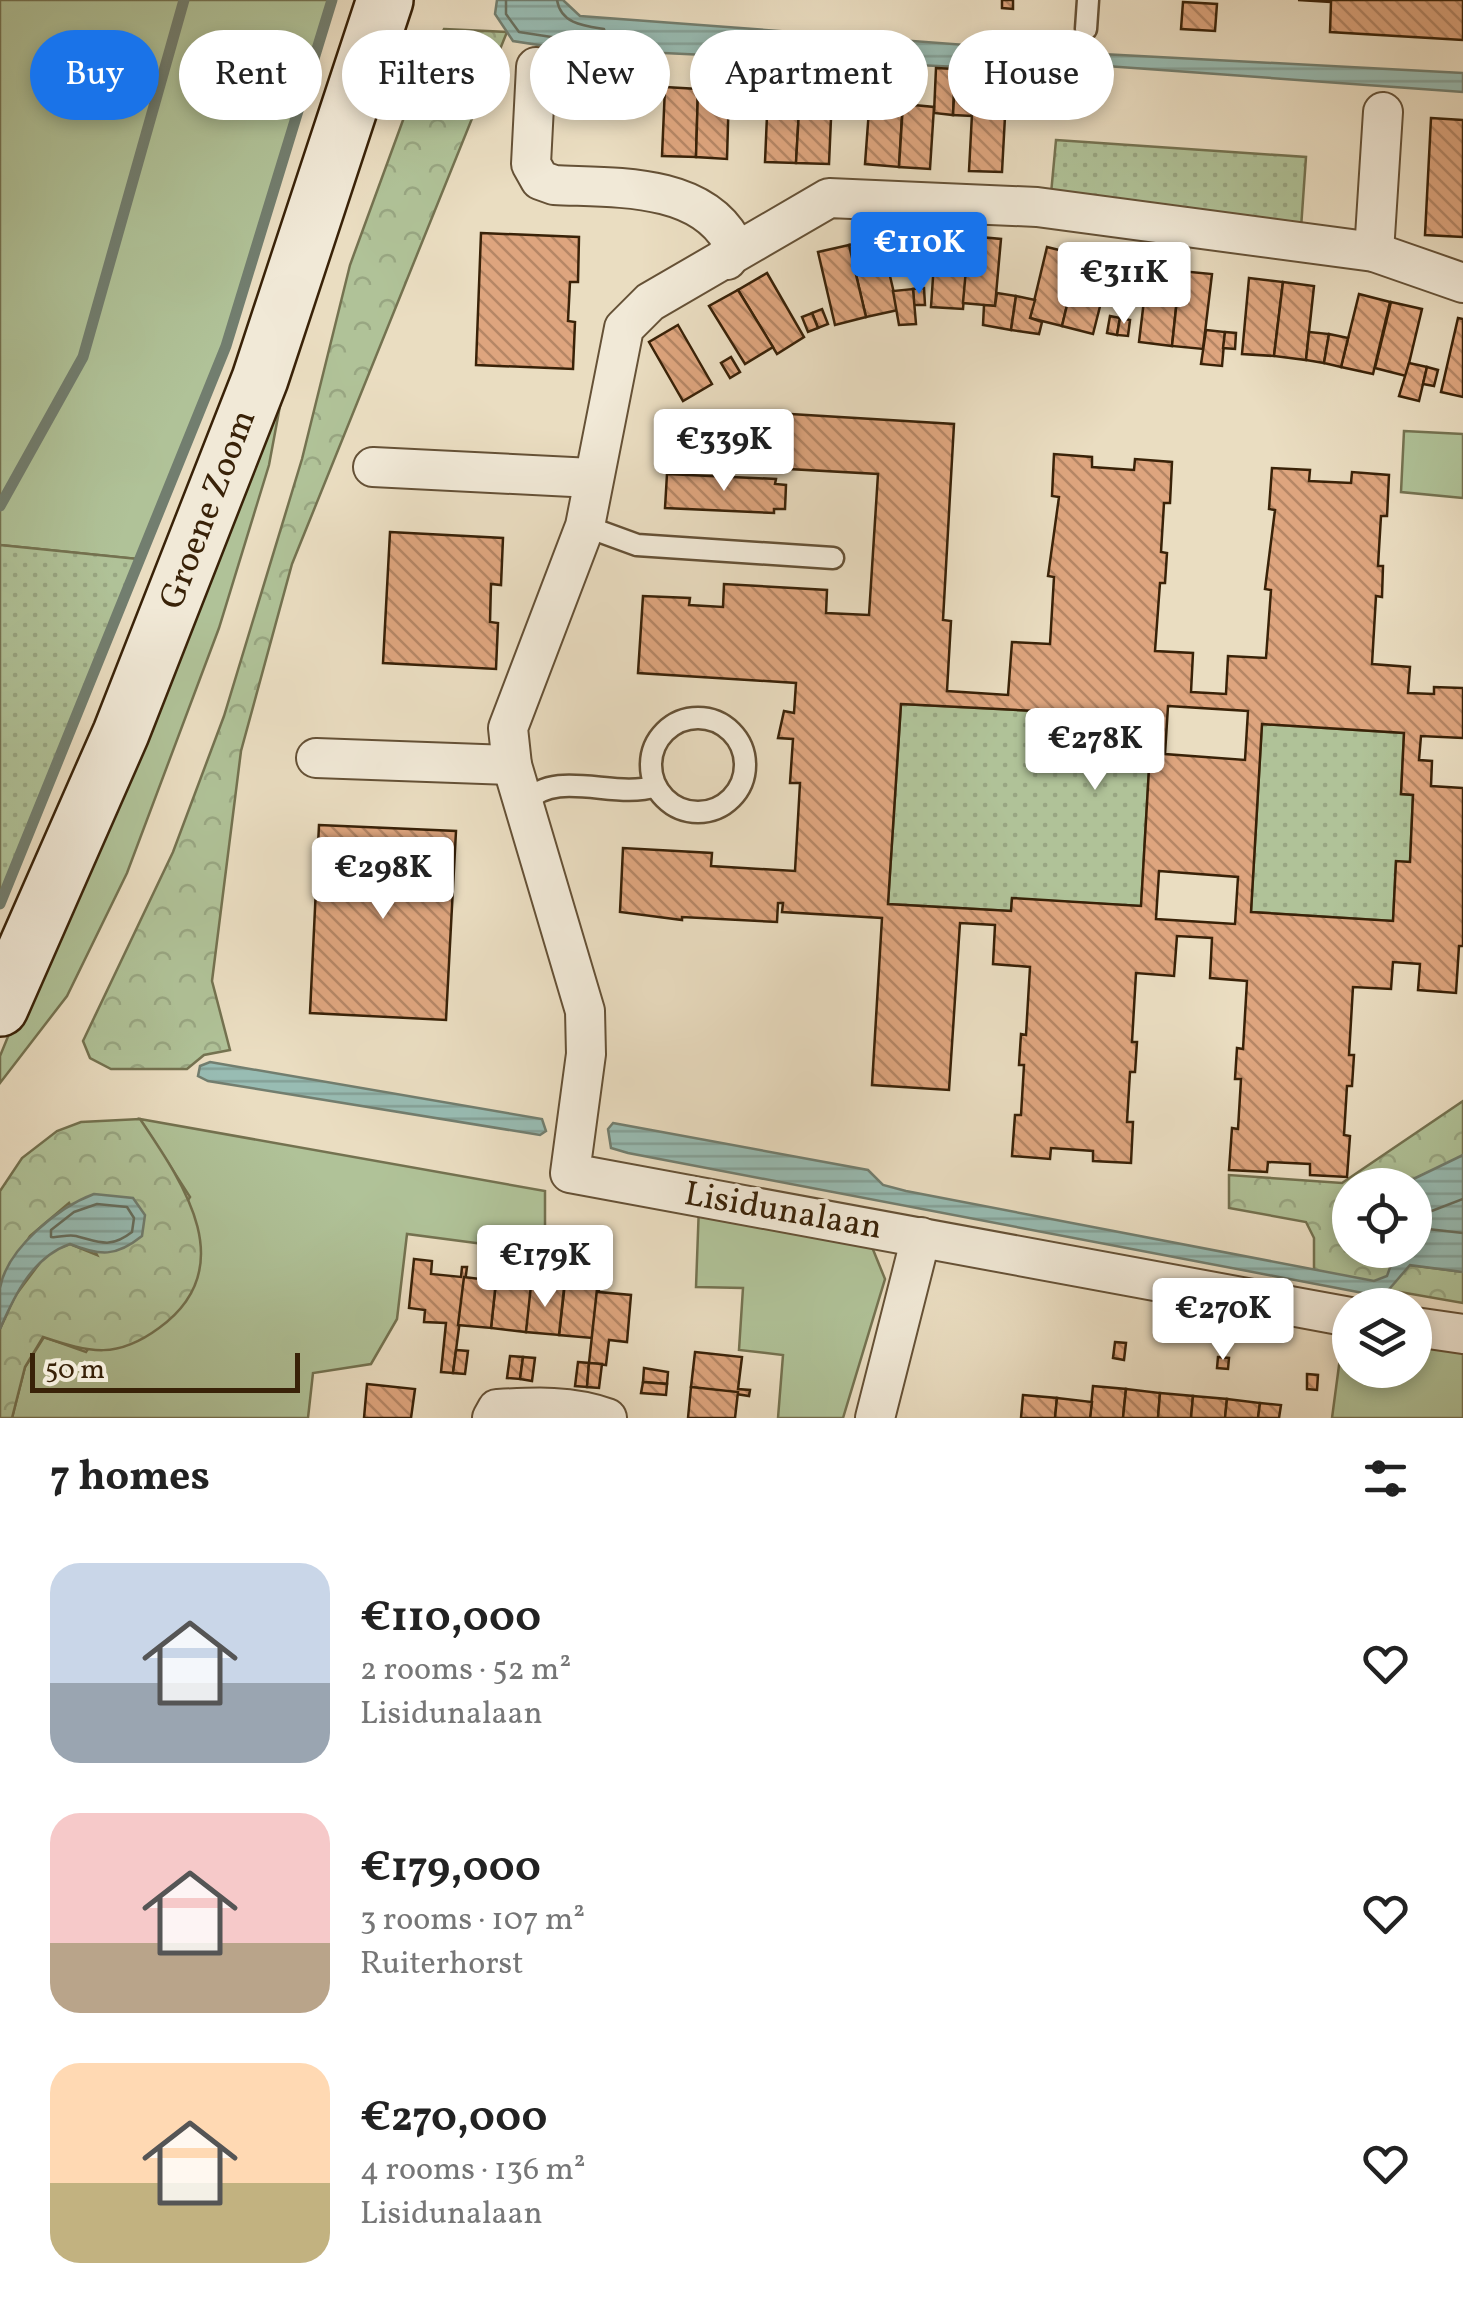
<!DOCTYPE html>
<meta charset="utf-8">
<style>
:root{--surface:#fff;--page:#f6f6f6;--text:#222;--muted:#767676;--accent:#1a73e8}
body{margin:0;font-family:Vollkorn,serif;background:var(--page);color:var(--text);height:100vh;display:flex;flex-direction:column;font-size:38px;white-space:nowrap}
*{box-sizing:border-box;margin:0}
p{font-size:32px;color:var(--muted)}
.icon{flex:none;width:55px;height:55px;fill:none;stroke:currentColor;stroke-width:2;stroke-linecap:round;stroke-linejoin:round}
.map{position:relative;height:1418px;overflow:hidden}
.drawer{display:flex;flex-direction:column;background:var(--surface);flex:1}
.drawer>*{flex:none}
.top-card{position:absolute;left:30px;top:30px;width:1405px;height:90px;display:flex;gap:20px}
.tools{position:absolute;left:1332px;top:1168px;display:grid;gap:20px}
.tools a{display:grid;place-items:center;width:100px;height:100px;border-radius:50%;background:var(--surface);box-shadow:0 5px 15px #0003;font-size:50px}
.scale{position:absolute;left:30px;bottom:25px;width:270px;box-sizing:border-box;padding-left:10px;border:5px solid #392208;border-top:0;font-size:28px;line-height:35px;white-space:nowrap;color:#392208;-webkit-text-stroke:8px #f1e9d7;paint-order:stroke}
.price{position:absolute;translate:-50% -85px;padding:0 22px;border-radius:10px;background:#fff;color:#222;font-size:32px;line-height:65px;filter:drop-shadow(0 2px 5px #0008)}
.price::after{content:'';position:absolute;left:50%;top:60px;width:30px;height:22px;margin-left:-15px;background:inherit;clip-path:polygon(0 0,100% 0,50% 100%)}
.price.active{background:var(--accent);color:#fff}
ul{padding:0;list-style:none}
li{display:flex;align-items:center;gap:30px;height:250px;padding:0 50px}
li span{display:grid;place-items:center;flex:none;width:280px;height:200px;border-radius:30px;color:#555}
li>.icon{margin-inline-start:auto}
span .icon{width:120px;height:120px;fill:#fffc;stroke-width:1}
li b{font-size:42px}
h2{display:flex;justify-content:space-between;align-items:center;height:120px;padding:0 50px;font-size:42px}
.tag{padding:0 35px;border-radius:45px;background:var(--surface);box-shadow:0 5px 15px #0003;font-size:35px;line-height:90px}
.tag.active{background:var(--accent);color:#fff}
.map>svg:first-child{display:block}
.grass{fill:#b0c298;stroke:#747250;stroke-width:2.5}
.forest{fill:url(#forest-crowns);stroke:#747250;stroke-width:2.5}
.park{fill:url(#park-dots);stroke:#747250;stroke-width:2.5}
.water{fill:url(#water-rules);stroke:#727e6f;stroke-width:2.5}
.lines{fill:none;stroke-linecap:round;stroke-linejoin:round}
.shore{stroke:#686f5e;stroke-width:2.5}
.stream{stroke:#727e6f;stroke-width:11}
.building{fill:url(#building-back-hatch);stroke:#392208;stroke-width:2.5;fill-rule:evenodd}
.service-casing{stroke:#655136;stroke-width:25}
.minor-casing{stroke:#655136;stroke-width:42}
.secondary-casing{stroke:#392208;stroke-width:60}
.service{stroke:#f1e9d7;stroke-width:20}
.minor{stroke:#f1e9d7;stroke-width:38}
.secondary{stroke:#f1e9d7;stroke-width:55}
.labels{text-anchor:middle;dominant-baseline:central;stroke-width:9;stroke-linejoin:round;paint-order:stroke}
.street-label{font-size:35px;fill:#392208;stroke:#f1e9d7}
</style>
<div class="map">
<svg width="1463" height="1418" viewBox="0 0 1463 1418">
<defs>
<pattern id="forest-crowns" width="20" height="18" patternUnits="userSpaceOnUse" patternTransform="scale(2.5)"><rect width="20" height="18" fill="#b0c298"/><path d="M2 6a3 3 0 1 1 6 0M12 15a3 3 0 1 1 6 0" fill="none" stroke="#98a682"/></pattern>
<pattern id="park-dots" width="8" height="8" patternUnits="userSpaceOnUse" patternTransform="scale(2.5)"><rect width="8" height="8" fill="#b0c298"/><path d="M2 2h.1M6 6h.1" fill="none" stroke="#98a682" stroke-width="1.8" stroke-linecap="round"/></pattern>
<pattern id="water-rules" width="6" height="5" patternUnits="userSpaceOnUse" patternTransform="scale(2.5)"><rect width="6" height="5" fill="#98bcb3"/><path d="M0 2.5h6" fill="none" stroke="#84a198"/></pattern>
<pattern id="building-back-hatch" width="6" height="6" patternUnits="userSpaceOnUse" patternTransform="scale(2.5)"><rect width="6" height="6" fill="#dea57e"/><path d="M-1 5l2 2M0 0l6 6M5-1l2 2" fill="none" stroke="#b58665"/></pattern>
</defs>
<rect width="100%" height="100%" fill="#eaddc1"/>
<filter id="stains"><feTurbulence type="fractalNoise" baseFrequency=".002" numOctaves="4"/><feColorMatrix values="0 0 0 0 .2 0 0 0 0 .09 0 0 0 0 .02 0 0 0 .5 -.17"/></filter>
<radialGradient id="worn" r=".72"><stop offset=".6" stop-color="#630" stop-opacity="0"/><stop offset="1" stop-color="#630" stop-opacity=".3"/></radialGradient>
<g class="grass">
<polygon points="0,0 332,0 226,346 138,559 0,545"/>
<polygon points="291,347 269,465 219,628 127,873 67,996 0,1083 0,1056"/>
<polygon points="1404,431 1463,434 1463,498 1401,492"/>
<polygon points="140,1119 545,1191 545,1252 407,1234 397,1319 371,1364 313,1373 308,1418 12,1418 25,1367 44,1337 86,1352 190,1197"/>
<polygon points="699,1205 872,1247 885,1279 843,1418 778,1418 783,1355 739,1350 743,1288 696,1287"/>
<polygon points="1344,1328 1350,1329 1350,1370 1415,1370 1415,1341 1463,1350 1463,1418 1332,1418"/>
</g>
<g class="forest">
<polygon points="444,29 507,32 292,564 241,751 212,981 230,1050 204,1055 187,1069 111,1069 90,1058 83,1041 173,852 224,716 302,459 350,265 410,101"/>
<polygon points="1463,1101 1463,1155 1458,1159 1401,1185 1350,1185 1350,1250 1383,1250 1401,1264 1463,1272 1463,1303 1314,1277 1314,1238 1306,1222 1229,1208 1229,1175 1342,1183"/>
<path d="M 140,1119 C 184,1184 242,1268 159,1328 C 117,1359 91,1353 43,1337 L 25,1367 L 12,1418 L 0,1418 L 0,1329 L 15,1296 L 48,1252 L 70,1244 L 97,1255 L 69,1203 L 30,1236 L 0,1285 L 0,1191 L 22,1158 L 57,1131 L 81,1122 Z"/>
</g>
<g class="park">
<polygon points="1056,140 1306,157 1301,228 1051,194"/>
<polygon points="0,545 138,559 0,904"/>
<polygon points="901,704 1152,717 1141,906 1012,899 1011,911 888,904"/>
<polygon points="1262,724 1404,733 1401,794 1413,795 1410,862 1396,862 1393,921 1251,912"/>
</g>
<g class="water">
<polygon points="497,0 563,0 580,16 979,46 982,40 1014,40 1026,50 1463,73 1463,92 983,57 959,67 558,48 513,41 495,14"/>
<polygon points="210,1062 542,1119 546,1131 540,1135 208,1081 198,1076 200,1066"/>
<polygon points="613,1123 868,1170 883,1185 906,1191 1374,1281 1387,1276 1393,1259 1383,1250 1415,1250 1415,1185 1401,1185 1463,1155 1463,1272 1410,1265 1385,1294 1363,1293 628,1153 611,1148 608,1129"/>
<path d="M 94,1194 L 133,1198 L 145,1215 L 142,1236 C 116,1257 100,1256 70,1244 C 33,1257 15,1294 0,1329 C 0,1316 0,1300 0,1288 C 7,1248 59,1207 94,1194 Z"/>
</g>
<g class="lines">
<g class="shore">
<path d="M 506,0 L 506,14 L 519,32 L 558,38 L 606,36 L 604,29 C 584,26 561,24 557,0"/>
<polyline points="1463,1199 1429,1212 1415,1223 1419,1228 1463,1233"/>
<path d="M 97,1204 L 127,1207 L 134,1218 L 132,1232 C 110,1249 100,1242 76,1236 C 67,1234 59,1238 51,1237 L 51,1230 L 74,1212 Z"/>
</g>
<g class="stream">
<polyline points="0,506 83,357 184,0"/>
<polyline points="0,904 226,346 332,0"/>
</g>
</g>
<g class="building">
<polygon points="1002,0 1013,0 1013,9 1002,8"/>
<polygon points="1298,0 1463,0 1463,40 1330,32 1331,2"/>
<polygon points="1183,2 1217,4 1215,31 1181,29"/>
<polygon points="740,61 749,61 748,73 739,73"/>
<polygon points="1005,63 1033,63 1032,81 1005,80"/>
<polygon points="936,68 955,69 953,115 934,113"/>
<polygon points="955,80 975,81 972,116 953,115"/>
<polygon points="646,83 657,83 657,99 646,98"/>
<polygon points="665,87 698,89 696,157 662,156"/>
<polygon points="738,87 749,87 748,104 737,104"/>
<polygon points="749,87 760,88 759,104 748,104"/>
<polygon points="698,89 729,90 727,159 696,157"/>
<polygon points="768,92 800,93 796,163 765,162"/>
<polygon points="840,92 851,93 851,108 839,108"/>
<polygon points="800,93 832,96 829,164 796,163"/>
<polygon points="851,93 862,93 862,109 851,108"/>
<polygon points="973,95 1006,98 1002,172 969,171"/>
<polygon points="870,96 903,98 899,167 865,164"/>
<polygon points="903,104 934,107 930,169 899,167"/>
<polygon points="1431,118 1463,120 1463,237 1425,235"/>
<polygon points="481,233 579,237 578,282 570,282 568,321 575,322 573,369 476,365"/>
<polygon points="936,233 969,236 963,309 931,307"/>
<polygon points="969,236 1001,239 995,306 963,303"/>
<polygon points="881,238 898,310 866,317 849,245"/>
<polygon points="849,245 866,317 835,325 818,252"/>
<polygon points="1047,247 1079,255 1062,326 1030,318"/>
<polygon points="1079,255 1111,263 1093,334 1062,326"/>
<polygon points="1148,267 1180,271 1172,346 1139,342"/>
<polygon points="1180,271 1212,274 1203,349 1172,346"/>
<polygon points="767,273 804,337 777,354 738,290"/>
<polygon points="1249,278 1283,282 1274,356 1242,354"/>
<polygon points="1283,282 1314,286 1306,360 1274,356"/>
<polygon points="924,288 925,305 914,305 913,289"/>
<polygon points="913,289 916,324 899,325 893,291"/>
<polygon points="738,290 773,347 745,364 709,306"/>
<polygon points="997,293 1016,296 1011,330 983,325 984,305 995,306"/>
<polygon points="1359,294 1390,302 1373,374 1341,367"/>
<polygon points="1016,296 1035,300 1030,318 1042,322 1039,334 1011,330"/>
<polygon points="1391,302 1422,309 1406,376 1375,368"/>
<polygon points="822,309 828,324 818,328 812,313"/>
<polygon points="812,313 818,328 808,332 802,317"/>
<polygon points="1110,316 1120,318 1117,335 1107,333"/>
<polygon points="1120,318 1130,320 1128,336 1117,335"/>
<polygon points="1458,318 1463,319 1463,397 1441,392"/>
<polygon points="678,325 712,384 683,401 649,342"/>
<polygon points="1206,330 1225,332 1222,366 1201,364"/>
<polygon points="1225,332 1236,333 1235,349 1223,348"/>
<polygon points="1309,332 1329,334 1324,363 1306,360"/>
<polygon points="1329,334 1348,338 1341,367 1324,363"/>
<polygon points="731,357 740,372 730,378 721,363"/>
<polygon points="1409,363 1427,367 1419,401 1399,396"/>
<polygon points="1427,367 1438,370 1434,386 1423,384"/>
<path d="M 774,413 L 954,424 L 943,620 L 951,621 L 947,691 L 1008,695 L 1012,642 L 1050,644 L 1054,577 L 1048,576 L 1059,497 L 1052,496 L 1054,454 L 1092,457 L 1092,467 L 1134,470 L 1135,459 L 1172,462 L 1170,503 L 1164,503 L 1161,552 L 1167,553 L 1165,583 L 1160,583 L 1155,651 L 1193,653 L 1191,692 L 1226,694 L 1228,656 L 1266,658 L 1271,590 L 1265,589 L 1275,510 L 1269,509 L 1272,468 L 1310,470 L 1309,481 L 1351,483 L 1352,472 L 1389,475 L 1387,516 L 1381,516 L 1378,566 L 1383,566 L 1382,597 L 1376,596 L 1372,664 L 1410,667 L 1408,693 L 1434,694 L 1434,687 L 1463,688 L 1463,738 L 1421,736 L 1419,760 L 1432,761 L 1431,786 L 1463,788 L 1463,946 L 1459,946 L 1456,993 L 1418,990 L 1420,964 L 1393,962 L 1391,989 L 1353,987 L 1349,1055 L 1354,1055 L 1352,1086 L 1347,1086 L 1344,1135 L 1350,1136 L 1347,1177 L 1310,1175 L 1310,1164 L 1268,1162 L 1267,1172 L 1229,1170 L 1232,1128 L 1238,1129 L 1241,1079 L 1235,1079 L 1237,1048 L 1243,1049 L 1247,981 L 1210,978 L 1212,938 L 1177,936 L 1174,976 L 1136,973 L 1132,1042 L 1137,1042 L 1135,1072 L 1130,1072 L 1127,1122 L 1133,1122 L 1131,1163 L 1093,1161 L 1093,1151 L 1051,1148 L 1050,1159 L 1012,1156 L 1015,1115 L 1021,1115 L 1024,1065 L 1019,1065 L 1021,1034 L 1026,1035 L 1030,967 L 993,964 L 995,925 L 960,923 L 949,1090 L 872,1085 L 882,918 L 782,912 L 783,903 L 778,903 L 777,922 L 682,917 L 682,920 L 620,912 L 623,848 L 712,853 L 711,866 L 795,871 L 800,783 L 790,783 L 793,739 L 778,738 L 784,711 L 794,713 L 796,683 L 638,673 L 643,596 L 690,598 L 689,605 L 723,607 L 724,584 L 827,590 L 826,613 L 869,615 L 878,474 L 771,468 ZM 901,704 L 1152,717 L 1141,906 L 1012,898 L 1011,911 L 888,904 ZM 1168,706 L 1248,711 L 1245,760 L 1165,754 ZM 1262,724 L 1404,733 L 1401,794 L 1413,795 L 1410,862 L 1396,861 L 1393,921 L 1251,912 ZM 1159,871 L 1238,877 L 1235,924 L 1156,919 Z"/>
<polygon points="667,474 776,479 775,484 786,485 785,509 774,509 774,513 665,508"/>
<polygon points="390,532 503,538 501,585 491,584 490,622 498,623 496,669 383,663"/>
<polygon points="319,825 456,831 446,1020 310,1013"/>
<polygon points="414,1259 432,1261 431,1274 461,1277 462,1267 467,1267 453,1373 441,1372 446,1323 424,1322 425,1310 409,1308"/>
<polygon points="529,1273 535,1274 526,1332 491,1328 496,1281 527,1284"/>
<polygon points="566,1274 599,1278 592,1338 559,1335"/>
<polygon points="464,1277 496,1281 491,1328 458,1325"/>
<polygon points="598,1280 599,1292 631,1295 627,1342 609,1340 606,1365 589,1363"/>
<polygon points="531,1285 564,1288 559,1335 526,1332"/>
<polygon points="1115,1342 1126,1343 1124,1360 1113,1358"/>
<polygon points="456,1350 468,1351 465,1374 453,1373"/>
<polygon points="695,1352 742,1357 738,1389 750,1390 749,1396 691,1387"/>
<polygon points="510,1356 523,1357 520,1379 507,1378"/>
<polygon points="523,1357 535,1358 532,1381 520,1379"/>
<polygon points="1218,1357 1229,1358 1228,1369 1217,1368"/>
<polygon points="578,1362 589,1363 587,1387 575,1386"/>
<polygon points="589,1363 602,1364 599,1388 587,1387"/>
<polygon points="644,1368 668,1372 667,1384 643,1382"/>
<polygon points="1307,1374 1318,1375 1317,1390 1307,1389"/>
<polygon points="643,1382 667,1384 666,1395 641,1393"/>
<polygon points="367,1384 415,1389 411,1418 364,1418"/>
<polygon points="1093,1386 1126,1389 1123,1418 1090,1418"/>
<polygon points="691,1387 738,1392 735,1418 688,1418"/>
<polygon points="1126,1389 1160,1393 1158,1418 1123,1418"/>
<polygon points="1160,1393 1193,1396 1191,1418 1158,1418"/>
<polygon points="1023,1395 1057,1398 1055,1418 1021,1418"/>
<polygon points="1193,1396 1227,1399 1225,1418 1191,1418"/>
<polygon points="1057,1398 1092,1402 1090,1418 1055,1418"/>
<polygon points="1227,1399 1260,1403 1258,1418 1225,1418"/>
<polygon points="1260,1403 1281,1405 1279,1418 1258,1418"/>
</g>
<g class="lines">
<defs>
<g id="service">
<polyline points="1086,29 1088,0"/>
<polyline points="585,526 637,545 833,558"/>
<circle cx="698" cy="765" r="47"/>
<path d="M 526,802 C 556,768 616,800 655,786"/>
</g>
<g id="minor">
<path d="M 536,67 L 531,164 L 540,180 L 554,185 C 611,188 698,182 731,240 L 727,260"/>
<polyline points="1374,252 1383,112"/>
<polyline points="373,467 592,478"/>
<polyline points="316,758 512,765"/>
<polyline points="1350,1317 570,1173 586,1054 585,1011 512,765 508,728 585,526 624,328 650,302 829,198 1037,207 1374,252 1463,283"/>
<polyline points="1415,1327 1463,1334"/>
<path d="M 492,1418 L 497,1409 C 535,1407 571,1405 607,1418"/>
<polyline points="875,1418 921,1237"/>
</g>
<polyline id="secondary" points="0,1008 121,733 260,379 385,0"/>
</defs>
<use href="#service" class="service-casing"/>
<use href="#minor" class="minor-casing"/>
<use href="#secondary" class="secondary-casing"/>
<use href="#service" class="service"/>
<use href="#minor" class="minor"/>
<use href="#secondary" class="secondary"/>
</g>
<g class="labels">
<g class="street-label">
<text transform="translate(209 510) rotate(-69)">Groene Zoom</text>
<text transform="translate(783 1212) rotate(10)">Lisidunalaan</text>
</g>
</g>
<rect width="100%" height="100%" filter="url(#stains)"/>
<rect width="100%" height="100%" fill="url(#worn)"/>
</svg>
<div class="tools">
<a><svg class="icon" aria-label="locate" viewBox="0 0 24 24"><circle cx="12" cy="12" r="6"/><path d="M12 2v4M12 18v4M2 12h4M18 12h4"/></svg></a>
<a><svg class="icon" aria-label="layers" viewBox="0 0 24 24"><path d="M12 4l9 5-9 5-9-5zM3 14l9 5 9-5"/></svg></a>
</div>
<div class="scale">50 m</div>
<b class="price active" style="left:919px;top:297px">€110K</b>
<b class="price" style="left:1124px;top:327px">€311K</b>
<b class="price" style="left:724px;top:494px">€339K</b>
<b class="price" style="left:1095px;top:793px">€278K</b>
<b class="price" style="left:383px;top:922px">€298K</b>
<b class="price" style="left:545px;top:1310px">€179K</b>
<b class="price" style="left:1223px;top:1363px">€270K</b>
<div class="top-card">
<a class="tag active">Buy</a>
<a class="tag">Rent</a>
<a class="tag">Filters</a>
<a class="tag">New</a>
<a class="tag">Apartment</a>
<a class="tag">House</a>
</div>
</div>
<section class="drawer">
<h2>7 homes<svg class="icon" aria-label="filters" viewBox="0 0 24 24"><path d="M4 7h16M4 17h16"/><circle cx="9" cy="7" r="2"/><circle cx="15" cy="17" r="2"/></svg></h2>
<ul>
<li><span style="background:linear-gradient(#c9d6e8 60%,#9aa5b1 0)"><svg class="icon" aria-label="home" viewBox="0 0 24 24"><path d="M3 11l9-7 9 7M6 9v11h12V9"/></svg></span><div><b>€110,000</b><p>2 rooms · 52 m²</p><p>Lisidunalaan</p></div><svg class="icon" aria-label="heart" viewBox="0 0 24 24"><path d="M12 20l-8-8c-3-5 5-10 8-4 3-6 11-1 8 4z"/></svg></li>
<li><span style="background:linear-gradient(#f6c9c9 65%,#b9a48a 0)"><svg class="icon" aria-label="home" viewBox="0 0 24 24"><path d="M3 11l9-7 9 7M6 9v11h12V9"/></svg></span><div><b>€179,000</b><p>3 rooms · 107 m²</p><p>Ruiterhorst</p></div><svg class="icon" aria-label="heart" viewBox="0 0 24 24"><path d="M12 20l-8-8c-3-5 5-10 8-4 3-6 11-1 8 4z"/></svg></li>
<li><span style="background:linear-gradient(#ffd9b3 60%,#c2b280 0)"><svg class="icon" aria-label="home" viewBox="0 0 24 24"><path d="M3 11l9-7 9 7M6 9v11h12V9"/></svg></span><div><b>€270,000</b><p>4 rooms · 136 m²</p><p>Lisidunalaan</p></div><svg class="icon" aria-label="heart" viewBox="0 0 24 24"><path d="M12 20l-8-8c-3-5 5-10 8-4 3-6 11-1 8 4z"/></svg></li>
</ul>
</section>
